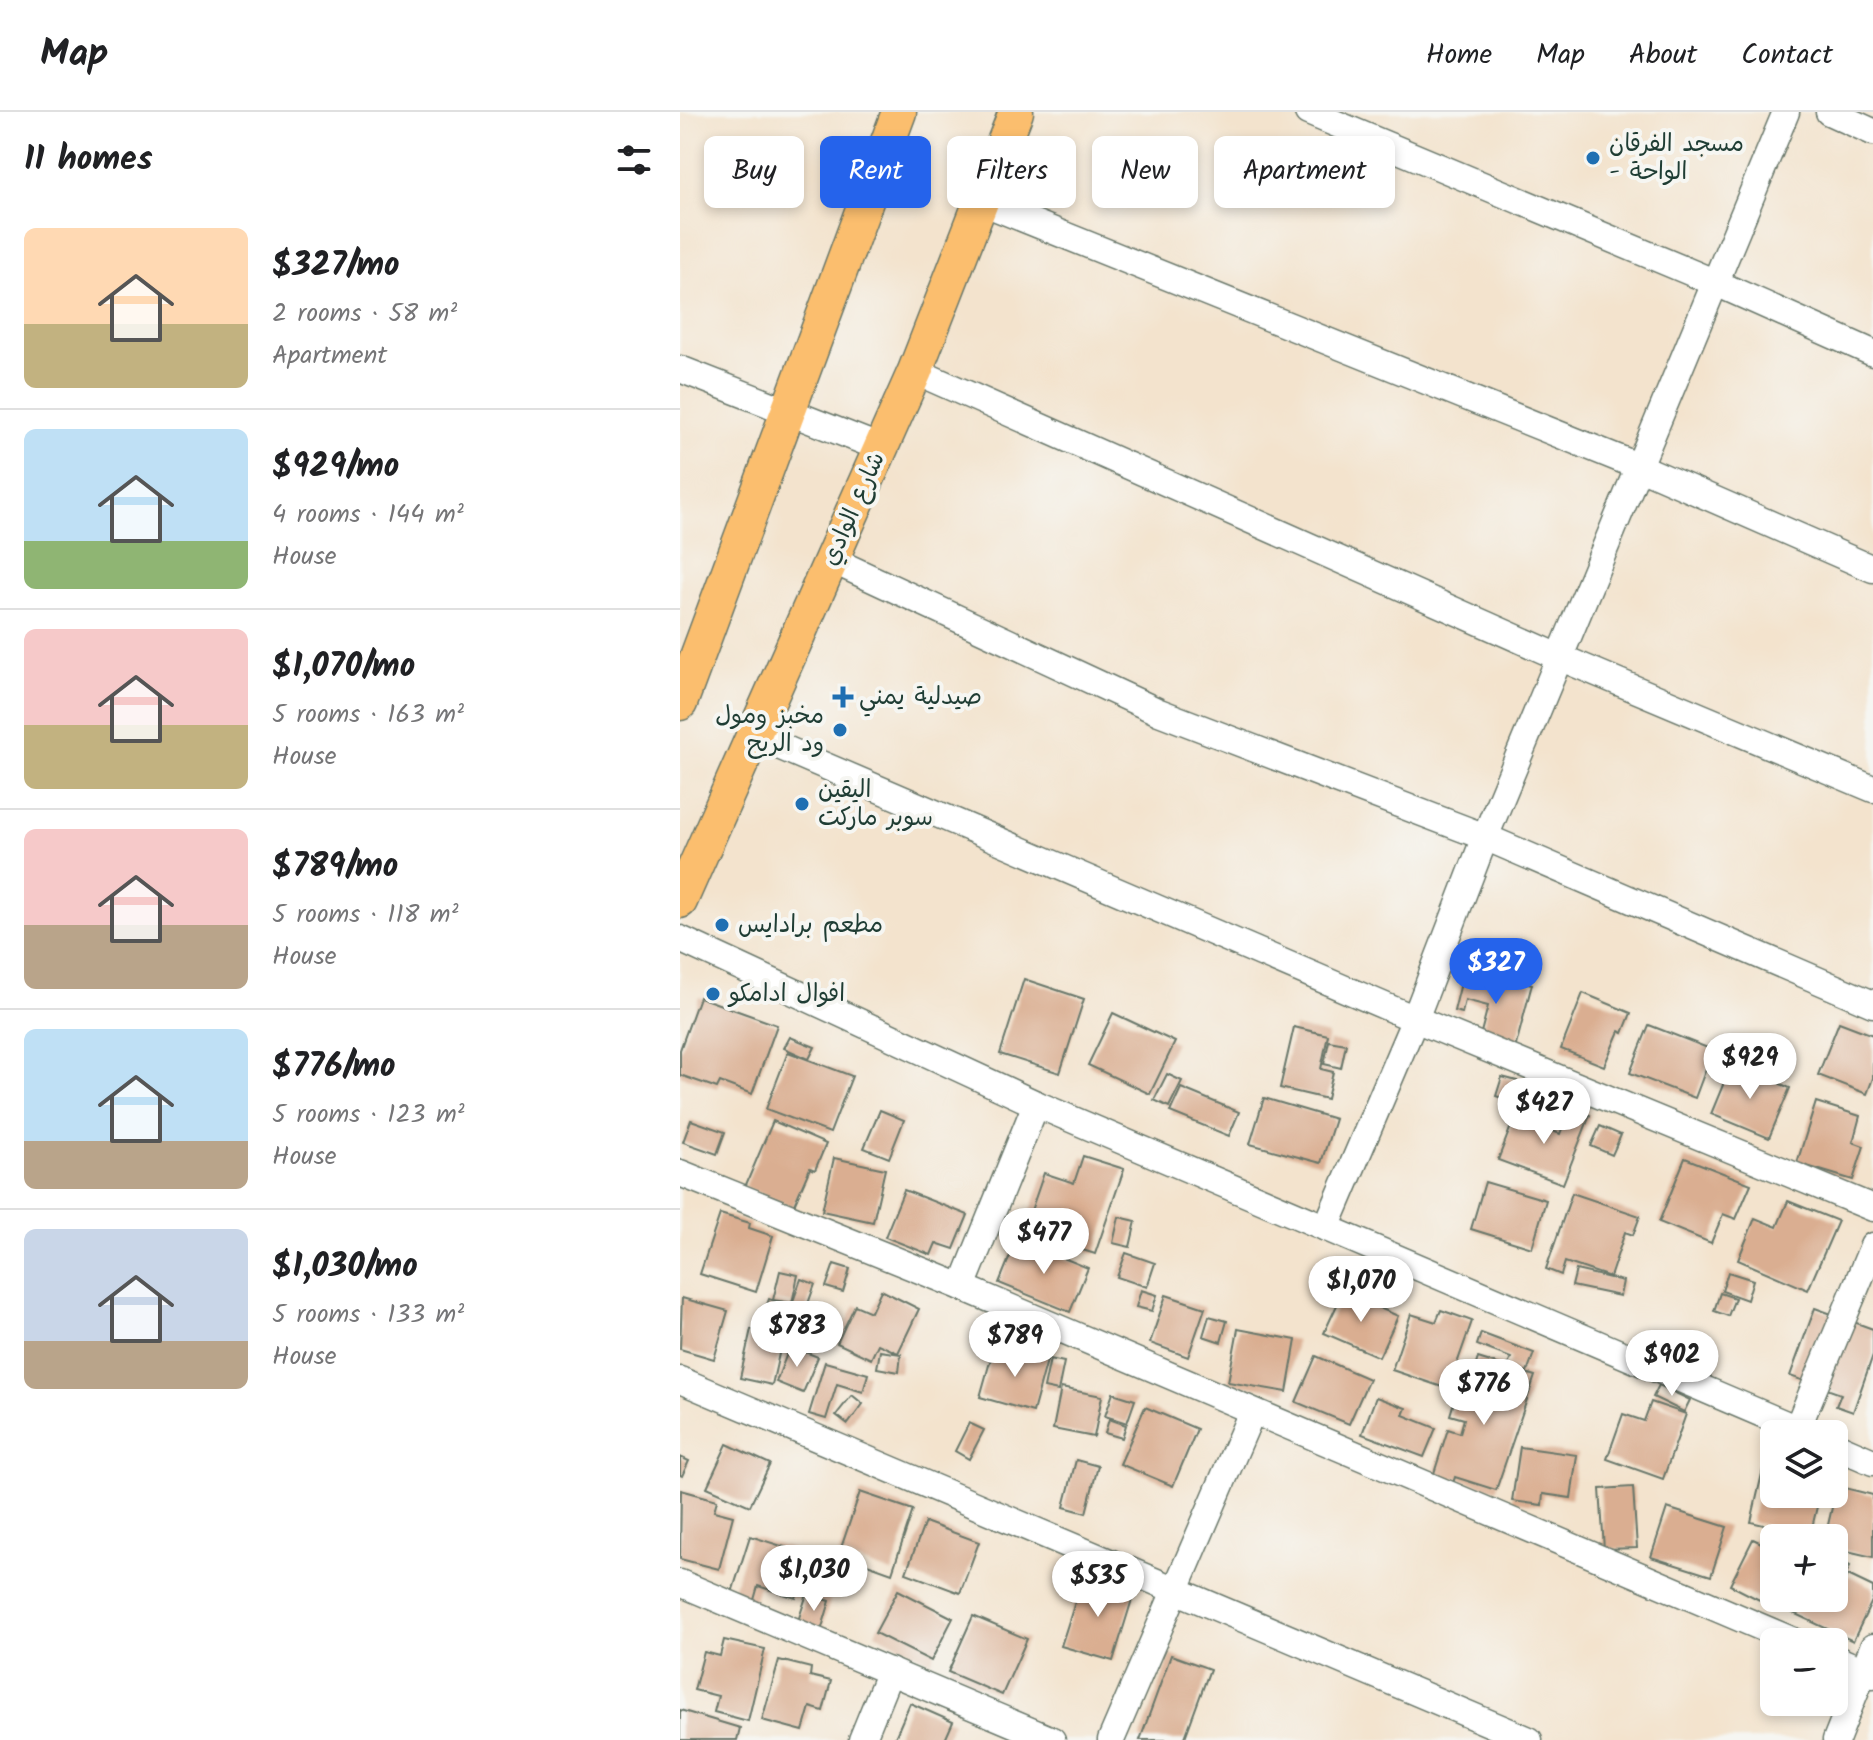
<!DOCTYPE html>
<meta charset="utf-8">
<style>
:root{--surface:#fff;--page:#f6f6f6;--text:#202124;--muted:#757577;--line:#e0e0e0;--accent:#2563eb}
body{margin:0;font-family:Kalam,"Playpen Sans Arabic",sans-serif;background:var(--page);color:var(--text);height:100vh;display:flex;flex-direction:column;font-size:30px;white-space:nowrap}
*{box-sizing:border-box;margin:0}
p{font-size:26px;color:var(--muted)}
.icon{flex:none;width:44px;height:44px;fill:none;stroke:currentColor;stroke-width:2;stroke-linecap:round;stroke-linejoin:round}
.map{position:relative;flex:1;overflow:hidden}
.panel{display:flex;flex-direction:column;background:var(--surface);width:680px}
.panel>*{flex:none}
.banner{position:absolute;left:24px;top:24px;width:760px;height:72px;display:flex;gap:16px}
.controls{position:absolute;left:1080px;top:1308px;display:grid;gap:16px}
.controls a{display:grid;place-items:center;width:88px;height:88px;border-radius:12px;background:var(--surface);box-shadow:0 4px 12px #0003;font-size:40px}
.price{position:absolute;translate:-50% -68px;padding:0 18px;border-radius:28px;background:#fff;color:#222;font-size:26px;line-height:52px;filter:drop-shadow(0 2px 4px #0008)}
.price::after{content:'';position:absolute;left:50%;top:48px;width:24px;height:18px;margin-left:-12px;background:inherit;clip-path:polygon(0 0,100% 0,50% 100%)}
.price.active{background:var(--accent);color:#fff}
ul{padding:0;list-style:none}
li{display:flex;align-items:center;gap:24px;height:200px;padding:0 24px}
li+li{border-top:2px solid var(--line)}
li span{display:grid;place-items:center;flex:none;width:224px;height:160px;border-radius:12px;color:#555}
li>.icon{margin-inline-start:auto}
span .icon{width:96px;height:96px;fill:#fffc;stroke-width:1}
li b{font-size:34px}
h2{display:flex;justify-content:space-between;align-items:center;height:96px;padding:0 24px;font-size:34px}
.pill{padding:0 28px;border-radius:12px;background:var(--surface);box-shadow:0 4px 12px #0003;font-size:28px;line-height:72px}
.pill.active{background:var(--accent);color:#fff}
header{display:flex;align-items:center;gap:48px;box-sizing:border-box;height:112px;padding:0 40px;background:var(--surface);border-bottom:2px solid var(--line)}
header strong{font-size:38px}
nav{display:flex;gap:44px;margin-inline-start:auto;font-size:28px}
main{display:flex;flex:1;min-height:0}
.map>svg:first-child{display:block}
.building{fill:#daae91}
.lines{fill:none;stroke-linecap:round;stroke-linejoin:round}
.minor-casing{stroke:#69776a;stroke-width:29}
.major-casing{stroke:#69776a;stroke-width:37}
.minor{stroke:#fff;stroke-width:26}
.major{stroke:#fbbe6e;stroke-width:34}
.poi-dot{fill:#1f6fb2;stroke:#f6f6f2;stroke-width:3}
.labels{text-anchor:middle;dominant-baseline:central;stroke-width:8;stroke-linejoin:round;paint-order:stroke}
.poi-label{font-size:24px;fill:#1f3d34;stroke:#f6f6f2;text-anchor:start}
.street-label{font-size:24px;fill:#1f3d34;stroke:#f6f6f2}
</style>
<header>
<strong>Map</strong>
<nav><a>Home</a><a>Map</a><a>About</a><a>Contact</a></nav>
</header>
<main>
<section class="panel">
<h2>11 homes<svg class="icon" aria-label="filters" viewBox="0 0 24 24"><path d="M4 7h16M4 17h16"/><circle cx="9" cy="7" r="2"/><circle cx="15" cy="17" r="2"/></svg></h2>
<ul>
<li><span style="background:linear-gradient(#ffd9b3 60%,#c2b280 0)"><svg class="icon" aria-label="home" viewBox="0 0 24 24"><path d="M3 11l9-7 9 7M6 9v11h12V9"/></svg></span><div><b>$327/mo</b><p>2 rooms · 58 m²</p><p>Apartment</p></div></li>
<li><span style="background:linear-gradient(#bfe0f5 70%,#8fb573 0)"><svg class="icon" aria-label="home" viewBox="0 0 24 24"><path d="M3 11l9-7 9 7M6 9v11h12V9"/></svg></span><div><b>$929/mo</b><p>4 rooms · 144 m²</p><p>House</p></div></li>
<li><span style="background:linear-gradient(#f6c9c9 60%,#c2b280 0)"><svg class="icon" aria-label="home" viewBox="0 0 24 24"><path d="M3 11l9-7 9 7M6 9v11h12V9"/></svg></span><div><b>$1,070/mo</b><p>5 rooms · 163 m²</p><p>House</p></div></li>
<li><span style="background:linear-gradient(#f6c9c9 60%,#b9a48a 0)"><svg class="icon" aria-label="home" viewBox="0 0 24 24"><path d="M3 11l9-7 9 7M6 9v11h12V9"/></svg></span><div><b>$789/mo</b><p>5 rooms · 118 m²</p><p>House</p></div></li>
<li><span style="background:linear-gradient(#bfe0f5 70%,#b9a48a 0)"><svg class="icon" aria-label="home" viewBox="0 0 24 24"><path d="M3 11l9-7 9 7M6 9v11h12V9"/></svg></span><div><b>$776/mo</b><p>5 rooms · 123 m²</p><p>House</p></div></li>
<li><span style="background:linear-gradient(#c9d6e8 70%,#b9a48a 0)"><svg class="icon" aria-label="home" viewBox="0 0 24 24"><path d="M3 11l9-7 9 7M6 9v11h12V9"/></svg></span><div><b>$1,030/mo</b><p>5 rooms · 133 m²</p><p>House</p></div></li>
</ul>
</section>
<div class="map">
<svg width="1193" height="1628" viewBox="0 0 1193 1628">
<rect width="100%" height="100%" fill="#f6f6f2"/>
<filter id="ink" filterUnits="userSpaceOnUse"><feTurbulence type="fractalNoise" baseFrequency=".0125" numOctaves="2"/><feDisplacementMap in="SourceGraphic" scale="16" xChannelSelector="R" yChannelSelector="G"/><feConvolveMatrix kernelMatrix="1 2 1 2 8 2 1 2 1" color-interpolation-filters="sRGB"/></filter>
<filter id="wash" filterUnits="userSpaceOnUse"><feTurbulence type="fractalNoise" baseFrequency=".006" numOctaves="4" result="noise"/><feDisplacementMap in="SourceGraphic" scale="32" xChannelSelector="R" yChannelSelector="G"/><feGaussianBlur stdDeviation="1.8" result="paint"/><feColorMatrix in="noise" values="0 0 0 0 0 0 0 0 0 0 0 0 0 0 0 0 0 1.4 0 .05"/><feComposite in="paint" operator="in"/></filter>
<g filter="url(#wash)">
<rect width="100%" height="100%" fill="#f3e3cd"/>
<g id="blocks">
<g class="building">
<polygon points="785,855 852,872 834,941 798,932 808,894 785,888 782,901 774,899"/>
<polygon points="344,867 404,887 380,961 320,942"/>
<polygon points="903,881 951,901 943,921 939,919 924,954 881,937"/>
<polygon points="19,885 97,913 72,982 40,970 37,976 0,963 0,938"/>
<polygon points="433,901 495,930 470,982 408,953"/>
<polygon points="1159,910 1193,923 1193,966 1187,982 1138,963"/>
<polygon points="969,913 1033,938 1015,986 950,961"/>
<polygon points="614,915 648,923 641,957 653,960 647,987 600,976"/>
<polygon points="110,925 135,935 129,947 104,936"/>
<polygon points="649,929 666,932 661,956 644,952"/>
<polygon points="108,940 172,964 150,1021 86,997"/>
<polygon points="1052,951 1110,976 1089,1026 1031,1002"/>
<polygon points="487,962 502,969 489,995 474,988"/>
<polygon points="822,965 837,969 832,989 816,984"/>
<polygon points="501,976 559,1000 549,1024 490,1000"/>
<polygon points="584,986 655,1007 641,1051 570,1032"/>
<polygon points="1136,990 1180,1004 1173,1030 1184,1034 1173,1068 1117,1051"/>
<polygon points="890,996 910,1003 883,1072 818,1048 835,1004 880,1022"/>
<polygon points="200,998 224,1008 209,1046 184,1036"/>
<polygon points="11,1008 45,1020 37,1042 3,1030"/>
<polygon points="93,1009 146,1032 135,1058 130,1056 113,1095 65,1075"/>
<polygon points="920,1014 941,1023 932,1043 911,1034"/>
<polygon points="403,1044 444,1057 415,1142 344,1119 364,1061 394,1071"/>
<polygon points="154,1046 205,1057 193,1110 142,1099"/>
<polygon points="1005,1046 1071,1072 1056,1107 1043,1102 1031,1131 979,1110"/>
<polygon points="805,1070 866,1088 852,1136 791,1117"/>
<polygon points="224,1078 288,1103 274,1137 256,1131 251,1143 205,1125"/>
<polygon points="892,1081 960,1104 953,1123 945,1120 930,1165 885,1150 881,1163 866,1157"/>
<polygon points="1108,1089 1158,1109 1128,1178 1058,1148 1075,1106 1097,1115"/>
<polygon points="40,1102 70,1111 69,1116 93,1124 76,1180 20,1162"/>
<polygon points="439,1105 456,1109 450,1135 433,1131"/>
<polygon points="337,1127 408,1156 390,1200 319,1171"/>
<polygon points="446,1141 475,1151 467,1175 437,1165"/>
<polygon points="154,1152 170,1157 163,1180 146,1175"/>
<polygon points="896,1158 943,1169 940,1184 892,1174"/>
<polygon points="100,1159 118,1163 112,1191 93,1188"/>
<polygon points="1048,1160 1073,1168 1067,1188 1042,1179"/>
<polygon points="121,1167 135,1172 120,1214 84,1201 89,1187 111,1195"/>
<polygon points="201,1178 239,1197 218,1241 198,1232 191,1247 157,1231 175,1193 191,1200"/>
<polygon points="461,1178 477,1183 472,1199 456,1195"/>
<polygon points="663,1180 718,1204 699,1245 644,1221"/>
<polygon points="1040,1181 1055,1186 1048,1204 1034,1199"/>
<polygon points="486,1183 525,1196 508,1245 470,1231"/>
<polygon points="2,1186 48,1199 34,1247 0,1237"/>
<polygon points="1135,1196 1193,1217 1193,1243 1173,1300 1156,1294 1161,1282 1110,1264"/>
<polygon points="761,1198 792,1209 768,1277 712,1258 731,1202 756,1210"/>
<polygon points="529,1204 547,1209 541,1230 523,1224"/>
<polygon points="71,1217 103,1224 92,1273 60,1266"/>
<polygon points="558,1217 616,1228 607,1280 548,1270"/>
<polygon points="801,1221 854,1241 847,1260 828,1253 831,1246 797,1233"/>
<polygon points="110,1234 138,1245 123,1281 96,1270"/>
<polygon points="351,1236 369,1241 353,1300 300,1285 313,1239 348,1249"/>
<polygon points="200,1239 221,1242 219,1260 197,1256"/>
<polygon points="636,1244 689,1267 669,1312 616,1290"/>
<polygon points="798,1246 855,1264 816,1378 775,1365 770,1380 750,1374 768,1317 780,1321 784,1307 770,1303 775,1287 784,1290"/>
<polygon points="370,1247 384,1250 378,1279 364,1276"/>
<polygon points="145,1250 188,1262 183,1280 157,1272 146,1307 129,1302"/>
<polygon points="979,1273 1010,1288 1004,1300 973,1285"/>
<polygon points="381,1276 422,1284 414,1325 373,1317"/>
<polygon points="433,1281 455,1288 447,1311 425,1304"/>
<polygon points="172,1283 183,1292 168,1312 156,1303"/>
<polygon points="696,1285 726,1296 723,1303 756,1316 744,1345 682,1322"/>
<polygon points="971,1290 1006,1302 983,1367 927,1347 943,1302 964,1309"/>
<polygon points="465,1295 517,1317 493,1374 440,1352"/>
<polygon points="429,1307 446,1313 442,1326 425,1321"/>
<polygon points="289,1311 304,1318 289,1347 275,1339"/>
<polygon points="47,1332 90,1352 70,1394 27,1375"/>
<polygon points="840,1335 897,1343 891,1386 863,1382 862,1393 832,1389"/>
<polygon points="0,1345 9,1349 2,1364 0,1363"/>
<polygon points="396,1348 418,1354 406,1401 384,1395"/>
<polygon points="1084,1353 1094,1356 1094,1382 1140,1382 1130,1424 1071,1410"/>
<polygon points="1157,1374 1193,1383 1193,1445 1154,1436 1154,1426 1145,1426"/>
<polygon points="953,1375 957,1436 924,1437 920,1377"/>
<polygon points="1,1378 37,1388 34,1399 53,1404 39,1457 0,1447"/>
<polygon points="180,1380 233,1398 212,1461 159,1442"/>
<polygon points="987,1396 1047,1415 1031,1464 971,1445"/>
<polygon points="245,1410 299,1430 280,1481 226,1461"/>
<polygon points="70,1424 130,1443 116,1486 78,1474 72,1495 50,1487"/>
<polygon points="1073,1427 1094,1437 1094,1486 1103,1486 1097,1497 1050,1473"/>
<polygon points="1154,1445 1170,1454 1165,1464 1154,1458"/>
<polygon points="1168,1463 1193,1475 1193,1487 1173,1529 1111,1500 1117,1486 1154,1486 1154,1464 1165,1469"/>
<polygon points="403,1465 454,1481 433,1549 381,1534"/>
<polygon points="218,1478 273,1506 251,1549 195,1521"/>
<polygon points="127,1482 150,1489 141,1519 117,1512"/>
<polygon points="293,1504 347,1527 322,1583 268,1560"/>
<polygon points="44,1528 85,1537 68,1609 34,1600 38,1584 14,1578 24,1540 40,1544"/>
<polygon points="491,1543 530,1557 504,1628 460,1628"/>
<polygon points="99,1548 131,1556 130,1564 151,1569 143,1599 130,1595 123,1619 82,1608"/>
<polygon points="230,1591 273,1610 265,1628 214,1628"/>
<polygon points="0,1598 60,1616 57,1628 0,1628"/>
</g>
</g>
</g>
<g filter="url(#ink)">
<use href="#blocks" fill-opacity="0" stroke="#69776a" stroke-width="2"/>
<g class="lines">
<defs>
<g id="minor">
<polyline points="628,0 1036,171 1193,241"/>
<polyline points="1149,0 1193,20"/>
<polyline points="302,90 960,355 1193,457"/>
<polyline points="0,257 201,336"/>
<polyline points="235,259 879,545 1193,677"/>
<polyline points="152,448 479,600 805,725 1193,892"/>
<polyline points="73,623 735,907 1193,1096"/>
<polyline points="0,827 356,992 1129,1322"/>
<polyline points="0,1061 282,1175 1116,1530"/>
<polyline points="646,1116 735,907 805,725 1106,0"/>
<polyline points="282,1175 356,992"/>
<polyline points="0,1268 849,1628"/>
<polyline points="1117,1317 1193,1134"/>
<polyline points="1154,1333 1193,1350"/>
<polyline points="0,1471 372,1628"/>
<polyline points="1154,1546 1193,1563"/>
<polyline points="182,1628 210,1559"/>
<polyline points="431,1628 572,1300"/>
<polyline points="1156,1628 1193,1535"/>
</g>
<g id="major">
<polyline points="0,591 219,0"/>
<polyline points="0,789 235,259 336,0"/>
</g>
</defs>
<use href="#minor" class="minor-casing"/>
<use href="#major" class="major-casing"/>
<use href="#minor" class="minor"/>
<use href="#major" class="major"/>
</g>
</g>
<g class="poi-dot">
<circle cx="913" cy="46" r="8"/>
<path d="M159 573h8v8h8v8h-8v8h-8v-8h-8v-8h8z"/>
<circle cx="160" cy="618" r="8"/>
<circle cx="122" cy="692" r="8"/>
<circle cx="42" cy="813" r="8"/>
<circle cx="33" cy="882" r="8"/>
</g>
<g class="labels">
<g class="poi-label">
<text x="929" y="32">مسجد الفرقان<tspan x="929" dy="28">- الواحة</tspan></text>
<text x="179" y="585">صيدلية يمني</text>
<text x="144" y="604" text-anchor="end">مخبز ومول<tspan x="144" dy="28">ود الريح</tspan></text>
<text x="138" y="678">اليقين<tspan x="138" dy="28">سوبر ماركت</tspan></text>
<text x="58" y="813">مطعم برادايس</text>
<text x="49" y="882">افوال ادامكو</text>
</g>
<g class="street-label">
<text transform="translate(174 397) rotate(-66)">شارع الوادي</text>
</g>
</g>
</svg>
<div class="controls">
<a><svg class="icon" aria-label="layers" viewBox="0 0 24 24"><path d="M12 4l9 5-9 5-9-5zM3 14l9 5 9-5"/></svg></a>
<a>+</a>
<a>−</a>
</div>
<b class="price active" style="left:816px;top:894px">$327</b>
<b class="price" style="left:1070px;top:989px">$929</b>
<b class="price" style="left:864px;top:1034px">$427</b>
<b class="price" style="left:364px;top:1164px">$477</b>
<b class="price" style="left:681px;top:1212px">$1,070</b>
<b class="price" style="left:117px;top:1257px">$783</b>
<b class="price" style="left:335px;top:1267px">$789</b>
<b class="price" style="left:992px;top:1286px">$902</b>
<b class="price" style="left:804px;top:1315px">$776</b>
<b class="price" style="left:134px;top:1501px">$1,030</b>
<b class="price" style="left:418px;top:1507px">$535</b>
<div class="banner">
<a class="pill">Buy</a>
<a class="pill active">Rent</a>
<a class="pill">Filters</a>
<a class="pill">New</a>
<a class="pill">Apartment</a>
</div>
</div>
</main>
